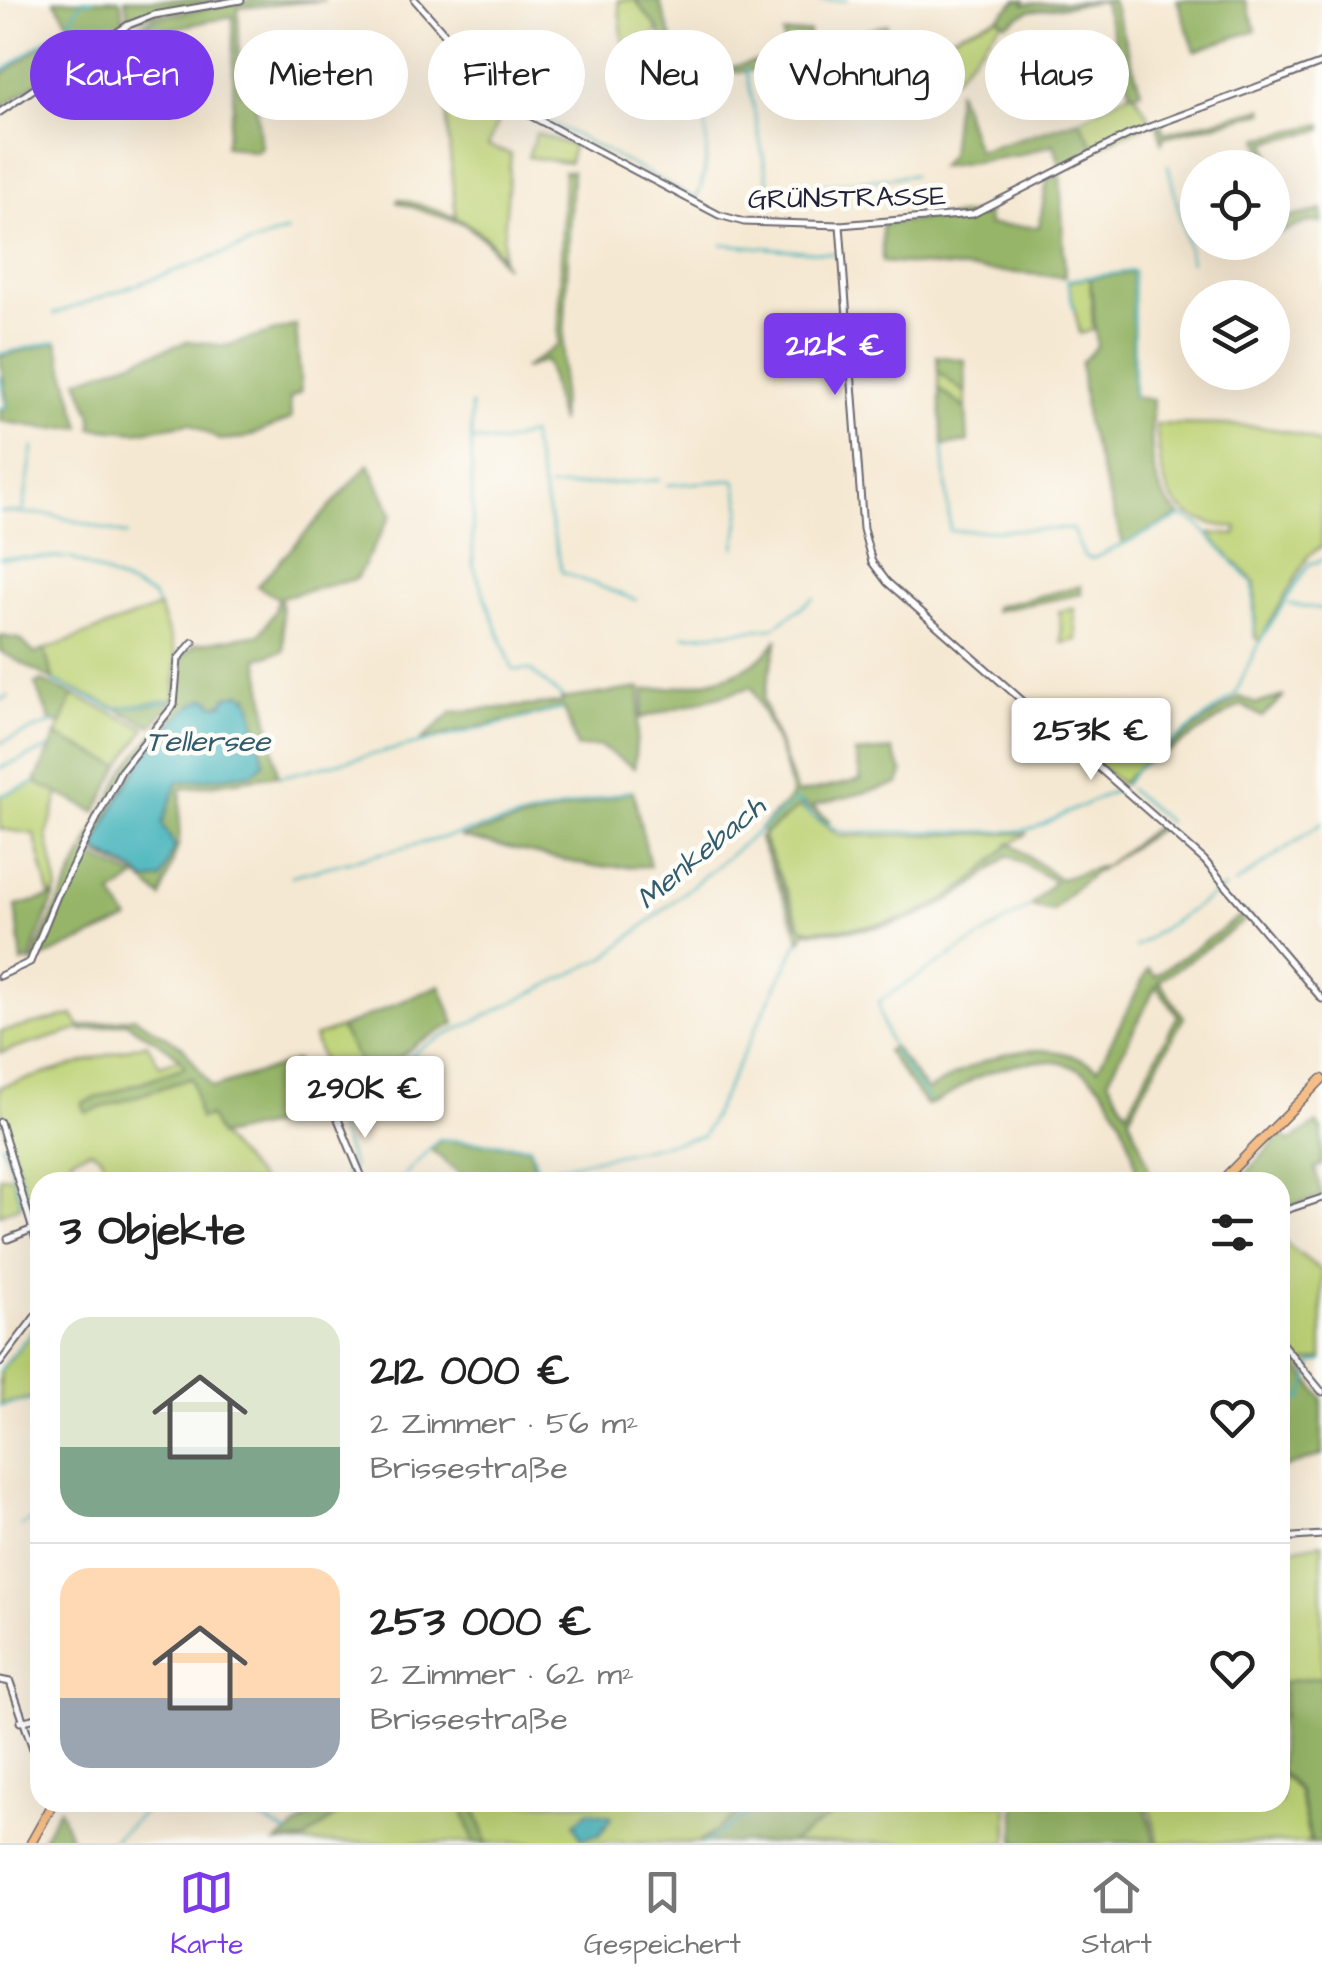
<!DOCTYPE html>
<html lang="de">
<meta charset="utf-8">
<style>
:root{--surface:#fff;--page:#f6f6f6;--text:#222;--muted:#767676;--line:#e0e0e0;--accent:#7c3aed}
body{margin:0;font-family:"Architects Daughter",sans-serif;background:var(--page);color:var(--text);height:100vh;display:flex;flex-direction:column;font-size:38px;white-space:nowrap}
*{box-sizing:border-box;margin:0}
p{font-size:32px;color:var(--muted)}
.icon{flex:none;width:55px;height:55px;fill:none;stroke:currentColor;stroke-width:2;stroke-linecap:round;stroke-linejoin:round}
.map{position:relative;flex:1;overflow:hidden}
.sheet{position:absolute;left:30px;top:1172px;width:1260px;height:640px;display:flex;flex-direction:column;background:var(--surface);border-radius:30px;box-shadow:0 10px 40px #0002}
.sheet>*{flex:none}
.top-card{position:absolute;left:30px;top:30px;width:1262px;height:90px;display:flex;gap:20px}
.tools{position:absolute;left:1180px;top:150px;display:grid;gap:20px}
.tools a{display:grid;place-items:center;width:110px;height:110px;border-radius:50%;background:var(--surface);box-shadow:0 10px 40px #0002;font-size:50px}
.price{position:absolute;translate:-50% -85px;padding:0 22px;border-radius:10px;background:#fff;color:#222;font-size:32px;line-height:65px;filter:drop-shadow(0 2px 5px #0008)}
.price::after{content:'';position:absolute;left:50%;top:60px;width:30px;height:22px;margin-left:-15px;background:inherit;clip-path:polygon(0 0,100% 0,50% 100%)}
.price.active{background:var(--accent);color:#fff}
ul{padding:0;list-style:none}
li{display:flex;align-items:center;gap:30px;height:250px;padding:0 30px}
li+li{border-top:2px solid var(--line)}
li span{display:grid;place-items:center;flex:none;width:280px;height:200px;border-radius:30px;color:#555}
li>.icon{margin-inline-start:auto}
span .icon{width:120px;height:120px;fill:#fffc;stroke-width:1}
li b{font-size:42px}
h2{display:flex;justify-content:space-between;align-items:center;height:120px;padding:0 30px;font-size:42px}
.chip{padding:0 35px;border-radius:45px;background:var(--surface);box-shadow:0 10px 40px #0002;font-size:35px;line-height:90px}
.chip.active{background:var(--accent);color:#fff}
.menu{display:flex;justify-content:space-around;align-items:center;height:140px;border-top:2px solid var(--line);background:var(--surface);font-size:28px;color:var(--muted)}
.menu a{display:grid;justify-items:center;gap:5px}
.menu .active{color:var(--accent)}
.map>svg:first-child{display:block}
.green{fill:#bed377;stroke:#707a59;stroke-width:2.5}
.forest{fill:#96b568;stroke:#5c6c52;stroke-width:2.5;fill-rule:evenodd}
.water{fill:#44b4bb;stroke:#336b7b;stroke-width:2.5}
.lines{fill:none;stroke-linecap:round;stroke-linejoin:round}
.stream{stroke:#44b4bb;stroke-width:2.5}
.minor-casing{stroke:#6c6770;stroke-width:9}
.major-casing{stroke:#6c6770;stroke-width:11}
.minor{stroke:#fff;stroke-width:5}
.major{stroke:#f6be87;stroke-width:8}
.labels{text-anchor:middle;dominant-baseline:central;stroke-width:9;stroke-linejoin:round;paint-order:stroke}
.street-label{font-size:28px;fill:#22223b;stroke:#fdfcf7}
.water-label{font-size:30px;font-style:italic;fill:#305c6e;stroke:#fdfcf7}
</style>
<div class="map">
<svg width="1322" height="1843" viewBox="0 0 1322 1843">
<rect width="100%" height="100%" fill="#fdfcf7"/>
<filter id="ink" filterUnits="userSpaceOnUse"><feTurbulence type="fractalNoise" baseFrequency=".01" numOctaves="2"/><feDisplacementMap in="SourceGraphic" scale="20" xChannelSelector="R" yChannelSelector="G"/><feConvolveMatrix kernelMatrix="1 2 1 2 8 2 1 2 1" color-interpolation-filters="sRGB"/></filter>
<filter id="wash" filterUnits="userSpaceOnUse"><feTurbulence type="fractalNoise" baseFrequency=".0048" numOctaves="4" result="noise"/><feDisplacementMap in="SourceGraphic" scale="40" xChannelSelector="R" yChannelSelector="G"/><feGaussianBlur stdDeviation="2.25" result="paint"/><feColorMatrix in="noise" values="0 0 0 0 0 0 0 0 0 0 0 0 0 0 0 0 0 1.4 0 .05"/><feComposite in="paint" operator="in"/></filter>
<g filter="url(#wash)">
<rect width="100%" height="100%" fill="#f5e8d2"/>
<g class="green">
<polygon points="618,0 635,0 659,30 646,40 623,43"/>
<polygon points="998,17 1003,21 953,79 943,79 941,72 925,75 919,49"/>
<polygon points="483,83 505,103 488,146 511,154 502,257 487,238 456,218 446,111"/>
<polygon points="1133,91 1152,122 1095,148 1079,120"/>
<polygon points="536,133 573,146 569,163 528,157"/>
<polygon points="1090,278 1093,330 1080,334 1068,281"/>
<polygon points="938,372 966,393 966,409 939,389"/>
<path d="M 1156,424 C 1208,426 1275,419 1322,445 L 1322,546 L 1309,555 L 1260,640 L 1255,638 L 1255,583 L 1211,537 L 1211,533 L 1236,535 L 1237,528 C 1164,520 1162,490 1156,424 Z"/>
<polygon points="159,607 176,655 174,699 116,708 54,681 44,650"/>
<polygon points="1074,609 1077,640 1062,643 1059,611"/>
<polygon points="73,695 146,728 120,766 56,736"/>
<polygon points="1062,716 1163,743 1121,784 1045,718"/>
<polygon points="36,783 59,793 47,835 58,890 50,897 34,834 0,829 0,796"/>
<path d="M 799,807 L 840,836 L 1028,833 C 1005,846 990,866 969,883 C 920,924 865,931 803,929 L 762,836 Z"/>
<polygon points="73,1015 81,1029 0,1053 0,1032"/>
<polygon points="340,1028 370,1081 337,1107 314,1037"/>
<polygon points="147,1043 160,1066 180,1058 185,1067 83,1103 192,1078 199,1118 209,1116 219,1136 262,1182 108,1182 101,1156 91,1150 71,1158 79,1182 40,1182 40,1220 34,1221 0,1107 0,1087"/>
<polygon points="12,1176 21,1205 0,1214 0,1177"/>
<polygon points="1280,1239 1322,1271 1322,1359 1307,1362 1309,1374 1280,1338"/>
<polygon points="40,1322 40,1396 0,1405 0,1371"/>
<polygon points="1322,1543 1322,1677 1284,1682 1284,1717 1280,1721 1280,1551"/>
<polygon points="1280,1773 1298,1791 1310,1843 1159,1843 1148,1803 1280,1802"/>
<polygon points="352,1802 461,1803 474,1843 296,1843"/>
<polygon points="473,1803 753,1803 699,1843 487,1843"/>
<polygon points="851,1803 1008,1803 1008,1843 789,1843"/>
</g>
<g class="forest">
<polygon points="54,0 120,0 124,21 85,48"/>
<polygon points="125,0 224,0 129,20"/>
<polygon points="253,0 325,0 238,8 240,94 255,93 261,148 256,152 225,146 233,107 233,16 114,41 111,37 155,18"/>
<polygon points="635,0 659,0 685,77 710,73 710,77 690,83 675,77 659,30"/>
<polygon points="1017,0 1025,0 1024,4 1112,0 1141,91 1131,93 1103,1 1029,11 1006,24 998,17"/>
<polygon points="1177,0 1245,0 1256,30 1195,51"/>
<polygon points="887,24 890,55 848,63 733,72 732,67 784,55 783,34 809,32 811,57 838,54 838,38"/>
<polygon points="65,29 80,52 0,109 0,76"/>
<polygon points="957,89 977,151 1079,120 1095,148 1061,168 1054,144 1020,155 939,167 950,154"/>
<polygon points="1263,108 1264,112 1164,137 1162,142 1157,125 1161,124 1164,133"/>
<polygon points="1322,124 1322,130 1267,142 1286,218 1322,210 1322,223 1308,222 1273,236 1273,231 1283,227 1272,168 1267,167 1259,138"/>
<polygon points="564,171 572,171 560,423 546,360 523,369 558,345"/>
<polygon points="1060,173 1065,277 882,262 882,224 987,212 988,225 1039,227 1047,180"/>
<path d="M 399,199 C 440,210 489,223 505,267 L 486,241 L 464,224 L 397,202 Z"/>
<path d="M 1133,272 L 1133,397 L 1153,400 C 1150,438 1147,490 1180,515 L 1123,544 L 1086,421 L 1081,363 L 1097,346 L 1090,278 Z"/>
<polygon points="296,325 301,392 290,398 291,419 245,438 219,440 190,423 136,432 92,428 92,416 78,380 189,341 226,346"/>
<polygon points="57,342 81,427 50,429 0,421 0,409 7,407 0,356"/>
<polygon points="937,356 965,360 966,393 938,372"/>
<polygon points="939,389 966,409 968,442 943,446"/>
<path d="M 369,464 L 392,514 L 356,579 L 281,597 L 284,651 L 258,658 L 278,775 L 181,789 L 179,843 L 161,897 L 134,873 L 85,848 L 125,769 L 176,706 L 181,658 L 196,644 L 260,634 L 275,611 L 278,598 L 257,586 ZM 249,695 L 264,763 L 253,773 L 178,782 L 162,824 L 175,846 L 161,879 L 147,881 L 95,850 C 112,797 159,723 211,700 L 214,705 Z"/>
<polygon points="1081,586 1081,594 994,611 994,607"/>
<polygon points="0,636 20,639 35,654 44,649 54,681 0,651"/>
<path d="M 778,638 L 763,700 L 797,794 L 861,780 L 855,753 L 892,750 L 903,773 L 899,784 L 812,806 L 830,821 L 828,824 L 803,804 L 764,834 L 760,829 L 792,796 L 783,758 L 752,687 L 641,718 L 645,690 C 693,685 750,682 778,638 Z"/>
<polygon points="42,681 73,695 62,723 51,722 35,684"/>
<polygon points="641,688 634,768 599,746 577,748 564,708 422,740 452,712 562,703 561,699"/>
<polygon points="1284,696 1262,717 1241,705 1171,750 1156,755 1239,697 1256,704"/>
<polygon points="172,702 152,726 116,709"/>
<polygon points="56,736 120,766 96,812 35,782"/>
<polygon points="633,791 650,866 594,867 460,837"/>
<path d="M 1159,824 L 1159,829 C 1122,855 1082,876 1053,911 L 1031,906 L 1054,881 L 1008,855 C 941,917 897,933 806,931 L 801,941 L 759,838 L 762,836 L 799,926 C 813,932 831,929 846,928 C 919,924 962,896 1010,843 L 1060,879 L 1106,865 Z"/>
<polygon points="83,852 136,878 112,895 129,920 31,963"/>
<polygon points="55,896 29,960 22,963 16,906"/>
<path d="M 1245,913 L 1249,918 L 1159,981 L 1184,1017 L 1129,1117 L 1148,1164 L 1149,1182 L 1137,1182 C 1137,1156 1124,1124 1111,1101 C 1081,1048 1022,1056 974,1079 C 958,1087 943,1102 926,1105 L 886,1051 L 893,1046 L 927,1091 C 982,1057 1040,1031 1098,1068 L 1148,969 L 1155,976 ZM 1156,986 L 1178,1015 L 1127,1112 L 1108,1080 Z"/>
<polygon points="440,985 455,1024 419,1042 370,1081 340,1028"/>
<path d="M 134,1017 L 183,1047 L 212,1088 L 296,1061 L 289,1077 L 304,1118 L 219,1136 L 209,1116 L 199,1119 L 192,1078 L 86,1113 L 82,1103 L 185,1067 C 171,1043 146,1039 127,1022 L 82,1031 L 80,1027 Z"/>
<polygon points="1317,1123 1322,1130 1322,1165 1315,1168 1322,1197 1280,1209 1280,1182 1239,1182 1282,1133 1289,1142"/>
<polygon points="440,1140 530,1147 535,1173 517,1168 466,1179 430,1149"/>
<polygon points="1280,1344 1322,1398 1322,1455 1280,1469 1280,1399 1288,1388"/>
<polygon points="1322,1677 1322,1843 1312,1843 1299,1791 1280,1771 1280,1721 1284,1716 1284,1682"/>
<polygon points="753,1802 851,1802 851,1803 789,1843 699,1843"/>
<polygon points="327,1803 352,1803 305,1840 276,1843"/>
<polygon points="461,1803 473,1803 487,1843 474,1843"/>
<polygon points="1015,1803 1144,1803 1156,1843 1015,1843"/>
<polygon points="59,1808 72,1843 40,1843"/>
</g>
<g class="water">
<path d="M 241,693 L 251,701 L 264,763 L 253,773 L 178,782 L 162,824 L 175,846 L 161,879 L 146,881 L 139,873 L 96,850 C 106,813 170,704 208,698 L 214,705 L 223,704 L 226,697 Z"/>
<polygon points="588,1811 612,1816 600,1835 580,1838 574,1824"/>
</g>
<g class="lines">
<g class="stream">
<polyline points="806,0 847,0"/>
<polyline points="746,69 770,192 913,175"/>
<polyline points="0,73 68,24 81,2 93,0"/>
<path d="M 537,115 L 696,199 C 710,168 712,114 692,84"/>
<polyline points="1168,165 1191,262"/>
<polyline points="722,244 838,254"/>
<polyline points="1074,310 1067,280 1133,271 1134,397"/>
<polyline points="54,314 287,231"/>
<polyline points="0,354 57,341"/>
<polyline points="0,376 6,407 0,408"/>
<polyline points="471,405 473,565 513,670 530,670 562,697"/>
<polyline points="473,440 502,443 530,434 562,572 636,600"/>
<polyline points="33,447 23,513 53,515 127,535"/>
<polyline points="943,447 950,531 1072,529 1084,556 1092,559 1182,516 1199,525 1253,584 1254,632"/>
<polyline points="667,485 735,480 741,507 735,548"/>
<polyline points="549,488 659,480"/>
<polyline points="0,512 23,513"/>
<polyline points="0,558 71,558 153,596 157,605"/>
<polyline points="1289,604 1322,609"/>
<polyline points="684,636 773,628 814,598"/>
<polyline points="54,682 114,709 171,701"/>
<polyline points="0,700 9,696"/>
<polyline points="1045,717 1062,715 1164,742"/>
<polyline points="0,743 54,722"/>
<polyline points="0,768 48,749"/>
<polyline points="279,777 562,709"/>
<polyline points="1124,785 1136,769 1235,695 1258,644 1309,564 1322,560"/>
<polyline points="1129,789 1168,822"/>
<polyline points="0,796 35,783"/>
<polyline points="291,876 629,791"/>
<polyline points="1235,884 1322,823"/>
<polyline points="1135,947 1224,888"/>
<path d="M 929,1100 C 904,1067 882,1043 879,1001 L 1029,907"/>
<polyline points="0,1111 34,1222"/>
<polyline points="339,1113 422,1047 606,957 796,800 812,816 841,832 1016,831 1035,828 1118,789"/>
<polyline points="334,1116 353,1167 340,1182"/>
<polyline points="2,1143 22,1204"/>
<polyline points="398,1182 439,1139 530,1146 539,1171 703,1136 799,940"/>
<polyline points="36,1228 40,1240"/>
<polyline points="0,1370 40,1321"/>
<polyline points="1280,1399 1286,1386 1302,1400 1313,1363 1322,1361"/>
<polyline points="0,1406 40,1398"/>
<polyline points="20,1526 40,1514"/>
<polyline points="230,1802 289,1834"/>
<polyline points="110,1843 155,1802"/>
<polyline points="704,1843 768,1802"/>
</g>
</g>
</g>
<g filter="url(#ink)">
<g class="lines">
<defs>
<g id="minor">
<polyline points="415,0 486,81 518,109 719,215 744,222 840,225 973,214 1128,135 1322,63"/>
<polyline points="0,112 128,25 154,15 241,0"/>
<polyline points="840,225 863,529 872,562 887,582 1204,860 1322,999"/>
<polyline points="0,976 30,962 57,896 121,771 174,705 178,659 193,642"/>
<polyline points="335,1112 364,1182"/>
<polyline points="0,1122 40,1253"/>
<polyline points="1280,1212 1322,1198"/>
<polyline points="8,1239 33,1229"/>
<polyline points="1280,1341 1322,1392"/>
<polyline points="0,1363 40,1310"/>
<polyline points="1280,1538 1322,1535"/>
<polyline points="0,1680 10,1682 40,1769"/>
<polyline points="20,1722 40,1717"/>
</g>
<g id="major">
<polyline points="1220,1182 1322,1079"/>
<polyline points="31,1843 54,1802"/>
</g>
</defs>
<use href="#minor" class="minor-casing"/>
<use href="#major" class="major-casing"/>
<use href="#minor" class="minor"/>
<use href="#major" class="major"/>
</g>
</g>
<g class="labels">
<g class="street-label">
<text transform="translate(847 198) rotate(-1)">GRÜNSTRASSE</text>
</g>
<g class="water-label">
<text x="208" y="742">Tellersee</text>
<text transform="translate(701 853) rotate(-40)">Menkebach</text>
</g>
</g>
</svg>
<div class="tools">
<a><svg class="icon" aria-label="locate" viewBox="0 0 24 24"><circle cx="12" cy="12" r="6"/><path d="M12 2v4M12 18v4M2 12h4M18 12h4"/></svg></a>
<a><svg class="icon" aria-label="layers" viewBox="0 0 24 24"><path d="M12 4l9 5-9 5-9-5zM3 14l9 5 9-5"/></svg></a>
</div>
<b class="price active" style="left:835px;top:398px">212K €</b>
<b class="price" style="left:1091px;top:783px">253K €</b>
<b class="price" style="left:365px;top:1141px">290K €</b>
<div class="top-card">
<a class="chip active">Kaufen</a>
<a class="chip">Mieten</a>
<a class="chip">Filter</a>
<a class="chip">Neu</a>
<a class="chip">Wohnung</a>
<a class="chip">Haus</a>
</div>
<section class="sheet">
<h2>3 Objekte<svg class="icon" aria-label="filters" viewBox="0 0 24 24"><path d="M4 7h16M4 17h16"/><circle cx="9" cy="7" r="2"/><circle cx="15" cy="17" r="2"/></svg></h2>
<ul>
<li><span style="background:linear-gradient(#dfe7d0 65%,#7fa58c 0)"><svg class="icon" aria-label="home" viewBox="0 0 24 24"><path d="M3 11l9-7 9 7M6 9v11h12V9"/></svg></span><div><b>212 000 €</b><p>2 Zimmer · 56 m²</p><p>Brissestraße</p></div><svg class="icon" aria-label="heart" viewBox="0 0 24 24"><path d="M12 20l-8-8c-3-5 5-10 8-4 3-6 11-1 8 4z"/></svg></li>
<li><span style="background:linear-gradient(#ffd9b3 65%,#9aa5b1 0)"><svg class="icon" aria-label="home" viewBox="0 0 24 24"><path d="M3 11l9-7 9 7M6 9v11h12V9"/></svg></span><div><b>253 000 €</b><p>2 Zimmer · 62 m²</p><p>Brissestraße</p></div><svg class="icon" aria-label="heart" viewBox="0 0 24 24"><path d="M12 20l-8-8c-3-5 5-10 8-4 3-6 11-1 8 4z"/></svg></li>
</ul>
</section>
</div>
<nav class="menu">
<a class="active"><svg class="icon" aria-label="map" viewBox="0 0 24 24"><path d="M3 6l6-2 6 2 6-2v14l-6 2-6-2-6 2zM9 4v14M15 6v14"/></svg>Karte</a>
<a><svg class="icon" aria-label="saved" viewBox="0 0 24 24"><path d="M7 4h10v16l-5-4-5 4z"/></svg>Gespeichert</a>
<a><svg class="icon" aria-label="home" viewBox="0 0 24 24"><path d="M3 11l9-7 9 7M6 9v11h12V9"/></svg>Start</a>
</nav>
